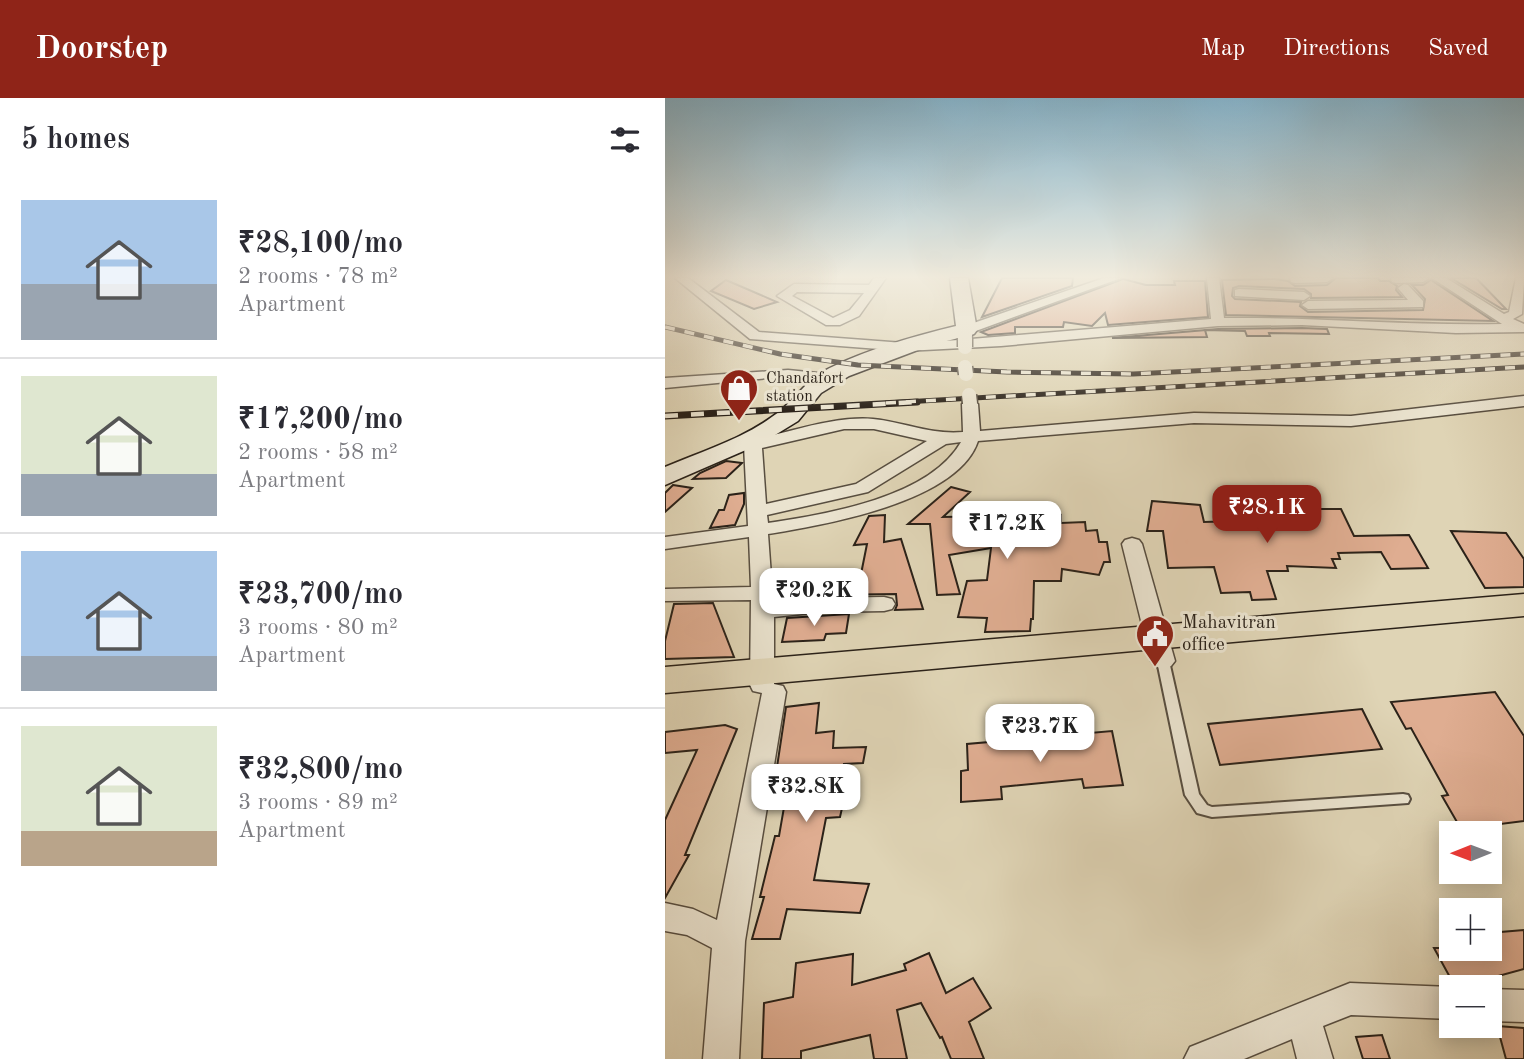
<!DOCTYPE html>
<meta charset="utf-8">
<style>
:root{--surface:#fff;--page:#f7f7f7;--text:#2b2b33;--muted:#7c7c81;--line:#e1e1e2;--accent:#8f2418}
body{margin:0;font-family:"Old Standard TT",serif;background:var(--page);color:var(--text);height:100vh;display:flex;flex-direction:column;font-size:26px;white-space:nowrap}
*{box-sizing:border-box;margin:0}
p{font-size:23px;color:var(--muted)}
.icon{flex:none;width:38px;height:38px;fill:none;stroke:currentColor;stroke-width:2;stroke-linecap:round;stroke-linejoin:round}
.map{position:relative;flex:1;overflow:hidden}
.side{display:flex;flex-direction:column;background:var(--surface);width:665px}
.side>*{flex:none}
.needle{width:46px;rotate:269deg}
.fabs{position:absolute;left:774px;top:723px;display:grid;gap:14px}
.fabs a{display:grid;place-items:center;width:63px;height:63px;border-radius:0px;background:var(--surface);box-shadow:0 4px 18px #0003;font-size:35px}
.price{position:absolute;translate:-50% -60px;padding:0 16px;border-radius:14px;background:#fff;color:#222;font-size:23px;line-height:46px;filter:drop-shadow(0 2px 4px #0008)}
.price::after{content:'';position:absolute;left:50%;top:42px;width:21px;height:16px;margin-left:-10px;background:inherit;clip-path:polygon(0 0,100% 0,50% 100%)}
.price.on{background:var(--accent);color:#fff}
ul{padding:0;list-style:none}
li{display:flex;align-items:center;gap:21px;height:175px;padding:0 21px}
li+li{border-top:2px solid var(--line)}
li span{display:grid;place-items:center;flex:none;width:196px;height:140px;border-radius:0px;color:#555}
li>.icon{margin-inline-start:auto}
span .icon{width:84px;height:84px;fill:#fffc;stroke-width:1}
li b{font-size:30px}
h2{display:flex;justify-content:space-between;align-items:center;height:84px;padding:0 21px;font-size:30px}
header{display:flex;align-items:center;gap:42px;box-sizing:border-box;height:98px;padding:0 35px;background:var(--accent);color:#fff}
header strong{font-size:33px}
nav{display:flex;gap:38px;margin-inline-start:auto;font-size:24px}
main{display:flex;flex:1;min-height:0}
.map>svg:first-child{display:block}
.building{fill:#dfad91;stroke:#2b2219;stroke-width:2}
.lines{fill:none;stroke-linecap:round;stroke-linejoin:round}
.lane-casing{stroke:#584e40;stroke-width:4}
.street-casing{stroke:#584e40;stroke-width:3}
.secondary-casing{stroke:#2b2219;stroke-width:3}
.primary-casing{stroke:#2b2219;stroke-width:3}
.lane{fill:#eae3cf;fill-rule:evenodd}
.street{fill:#eae3cf;fill-rule:evenodd}
.secondary{fill:#eae3cf;fill-rule:evenodd}
.primary{fill:#dfd4b5;fill-rule:evenodd}
.rail-far1-casing{stroke:#2b2219;stroke-width:5}
.rail-casing{stroke:#2b2219;stroke-width:7}
.rail-far1{stroke:#eae3cf;stroke-width:3.5;stroke-dasharray:10;stroke-linecap:butt}
.rail{stroke:#eae3cf;stroke-width:4.5;stroke-dasharray:13;stroke-linecap:butt}
.street-bridge-casing{stroke:#584e40;stroke-width:17;stroke-linecap:butt}
.street-bridge{stroke:#eae3cf;stroke-width:14}
.labels{text-anchor:middle;dominant-baseline:central;stroke-width:6;stroke-linejoin:round;paint-order:stroke}
.far-poi-label{font-size:16px;fill:#2b2219;stroke:#eae3cf;text-anchor:start}
.poi-label{font-size:19px;fill:#2b2219;stroke:#eae3cf;text-anchor:start}
</style>
<header>
<strong>Doorstep</strong>
<nav><a>Map</a><a>Directions</a><a>Saved</a></nav>
</header>
<main>
<section class="side">
<h2>5 homes<svg class="icon" aria-label="filters" viewBox="0 0 24 24"><path d="M4 7h16M4 17h16"/><circle cx="9" cy="7" r="2"/><circle cx="15" cy="17" r="2"/></svg></h2>
<ul>
<li><span style="background:linear-gradient(#a9c7e8 60%,#9aa5b1 0)"><svg class="icon" aria-label="home" viewBox="0 0 24 24"><path d="M3 11l9-7 9 7M6 9v11h12V9"/></svg></span><div><b>₹28,100/mo</b><p>2 rooms · 78 m²</p><p>Apartment</p></div></li>
<li><span style="background:linear-gradient(#dfe7d0 70%,#9aa5b1 0)"><svg class="icon" aria-label="home" viewBox="0 0 24 24"><path d="M3 11l9-7 9 7M6 9v11h12V9"/></svg></span><div><b>₹17,200/mo</b><p>2 rooms · 58 m²</p><p>Apartment</p></div></li>
<li><span style="background:linear-gradient(#a9c7e8 75%,#9aa5b1 0)"><svg class="icon" aria-label="home" viewBox="0 0 24 24"><path d="M3 11l9-7 9 7M6 9v11h12V9"/></svg></span><div><b>₹23,700/mo</b><p>3 rooms · 80 m²</p><p>Apartment</p></div></li>
<li><span style="background:linear-gradient(#dfe7d0 75%,#b9a48a 0)"><svg class="icon" aria-label="home" viewBox="0 0 24 24"><path d="M3 11l9-7 9 7M6 9v11h12V9"/></svg></span><div><b>₹32,800/mo</b><p>3 rooms · 89 m²</p><p>Apartment</p></div></li>
</ul>
</section>
<div class="map">
<svg width="859" height="961" viewBox="0 0 859 961">
<rect width="100%" height="100%" fill="#dfd4b5"/>
<filter id="stains"><feTurbulence type="fractalNoise" baseFrequency=".00286" numOctaves="4"/><feColorMatrix values="0 0 0 0 .2 0 0 0 0 .09 0 0 0 0 .02 0 0 0 .5 -.17"/></filter>
<radialGradient id="worn" r=".72"><stop offset=".6" stop-color="#630" stop-opacity="0"/><stop offset="1" stop-color="#630" stop-opacity=".3"/></radialGradient>
<g class="building">
<polygon points="337,180 408,180 407,188 317,219"/>
<polygon points="671,180 713,180 715,183 724,183 732,188 731,192 737,199 646,200 646,196 639,191 574,188 568,190 567,198 570,201 636,204 635,208 643,214 758,212 760,201 747,187 758,187 766,182 828,223 561,217 557,182 610,181 623,183 630,188 662,187"/>
<polygon points="786,180 811,180 841,211 837,211"/>
<polygon points="458,181 481,187 510,187 509,183 540,183 543,219 443,227 440,215 427,228 399,224 398,229 350,229 350,235 323,237 316,234"/>
<polygon points="61,182 112,204 89,211 46,193"/>
<polygon points="637,230 662,231 664,236 604,235 605,238 582,238 580,233 540,232 542,239 447,240 553,231"/>
<polygon points="61,363 77,365 61,380 28,381 35,375"/>
<polygon points="8,387 27,390 0,414 0,395"/>
<polygon points="286,389 305,394 278,419 329,418 328,438 358,437 359,429 364,429 364,421 396,417 396,425 420,424 421,433 432,432 434,444 442,444 445,464 439,464 434,477 397,471 396,483 369,483 368,521 366,521 365,533 320,534 322,520 293,519 302,483 322,482 326,450 284,457 295,496 272,497 265,426 243,426"/>
<polygon points="79,395 79,406 70,427 45,430 54,412 59,412 64,397"/>
<polygon points="487,403 535,407 539,424 572,423 569,416 597,416 601,428 634,427 628,411 676,411 689,438 744,437 763,470 726,471 716,454 673,455 675,461 667,461 671,470 622,468 623,473 602,473 611,501 587,502 585,494 556,495 549,469 503,470 498,433 482,433"/>
<polygon points="220,417 219,444 236,441 258,511 230,512 232,507 231,496 156,497 127,501 130,484 196,476 202,446 189,447 204,418"/>
<polygon points="786,433 841,435 859,461 859,489 820,490"/>
<polygon points="48,505 69,559 0,561 0,543 9,506"/>
<polygon points="184,516 181,535 161,536 159,542 117,544 122,520"/>
<polygon points="830,594 859,638 859,723 796,731 777,698 783,697 746,630 741,631 726,604"/>
<polygon points="154,605 151,635 169,633 168,650 201,649 198,665 179,666 180,697 175,719 161,720 149,782 204,786 195,815 122,811 115,841 87,841 99,799 95,799 110,738 114,738 121,698 111,699 115,669 112,669 121,609"/>
<polygon points="697,611 717,651 555,667 543,626"/>
<polygon points="60,627 72,631 20,757 24,757 0,800 0,722 32,652 0,655 0,634"/>
<polygon points="447,633 458,687 419,690 417,681 336,689 337,701 296,704 296,673 303,672 302,646"/>
<polygon points="859,832 859,871 826,880 787,883 769,850 824,850 824,835"/>
<polygon points="264,855 281,895 308,880 326,910 304,924 319,961 286,961 277,939 275,940 256,905 232,912 242,961 209,961 205,937 136,953 136,961 97,961 99,905 128,899 131,865 188,856 187,887 241,872 239,866"/>
<polygon points="832,928 859,930 859,961 841,961"/>
<polygon points="717,937 725,961 698,961 691,939"/>
</g>
<g class="lines">
<defs>
<polygon id="lane" points="498,559 502,560 504,563 534,696 542,707 547,709 738,696 743,697 745,701 743,705 547,719 532,715 520,697 492,563 494,560"/>
<g id="street">
<path d="M 10,180 L 23,180 L 94,234 L 239,245 L 294,242 L 297,229 L 439,180 L 456,180 L 308,234 L 306,241 L 546,221 L 542,180 L 554,180 L 559,220 C 652,219 744,228 837,226 L 767,180 L 781,180 L 839,216 L 844,214 L 851,180 L 859,180 L 857,216 L 848,221 L 859,226 L 859,234 L 791,235 L 637,227 L 553,228 L 336,248 L 240,253 L 85,241 Z"/>
<path d="M 209,180 L 221,180 L 194,218 L 175,227 L 161,227 L 112,198 L 129,186 L 204,187 ZM 132,194 L 199,195 L 185,212 L 168,220 L 127,198 Z"/>
<polygon points="625,180 668,180 662,184 630,185 626,184"/>
<polygon points="726,180 764,180 758,184 731,185 727,184"/>
<polygon points="739,186 743,187 758,203 758,209 643,211 637,207 643,203 743,202 733,190"/>
<polygon points="574,191 639,194 645,198 639,202 570,198 570,192"/>
<polygon points="123,272 163,276 171,281 163,286 103,280 0,290 0,280"/>
<path d="M 859,298 L 859,308 L 686,328 L 529,325 L 313,343 C 293,404 159,427 103,436 L 108,506 L 156,500 L 219,499 L 227,501 L 230,506 L 227,511 L 219,513 L 156,514 L 109,519 L 109,586 L 118,588 L 121,594 L 80,843 L 74,961 L 38,961 L 47,850 L 22,837 L 0,833 L 0,805 L 28,811 L 52,822 L 97,595 L 88,593 L 85,587 L 86,502 L 0,503 L 0,491 L 86,489 L 84,439 L 0,451 L 0,439 L 83,428 L 79,347 L 82,336 L 88,335 L 96,340 C 132,332 171,318 208,321 C 239,324 266,337 298,334 L 297,306 L 305,301 L 313,306 L 315,333 L 529,315 L 686,318 ZM 179,331 L 209,331 L 262,343 L 191,386 L 101,406 L 97,350 ZM 296,344 C 264,400 161,416 103,425 L 102,417 L 203,394 L 281,346 Z"/>
<polygon points="467,440 474,442 477,446 510,563 506,568 498,571 490,568 486,563 457,446 460,442"/>
<polygon points="685,885 786,889 786,921 686,917 658,928 668,961 632,961 627,941 579,961 519,961 525,949"/>
<polygon points="824,891 859,892 859,924 824,923"/>
</g>
<path id="secondary" d="M 285,180 L 303,180 L 312,232 L 309,236 L 266,247 L 184,278 L 156,295 L 133,323 L 97,345 L 0,387 L 0,369 C 37,353 84,339 116,312 C 136,295 142,280 169,268 C 207,250 250,238 291,228 Z"/>
<polygon id="primary" points="859,496 859,518 0,595 0,569"/>
</defs>
<use href="#lane" class="lane-casing"/>
<use href="#street" class="street-casing"/>
<use href="#secondary" class="secondary-casing"/>
<use href="#primary" class="primary-casing"/>
<use href="#lane" class="lane"/>
<use href="#street" class="street"/>
<use href="#secondary" class="secondary"/>
<use href="#primary" class="primary"/>
<defs>
<g id="rail-far1">
<polyline points="0,229 115,256 193,267 342,274 468,276 859,256"/>
<polyline points="221,305 859,269"/>
</g>
<polyline id="rail" points="0,318 252,304"/>
</defs>
<use href="#rail-far1" class="rail-far1-casing"/>
<use href="#rail" class="rail-casing"/>
<use href="#rail-far1" class="rail-far1"/>
<use href="#rail" class="rail"/>
<defs>
<g id="street-bridge">
<polyline points="300,240 300,249"/>
<polyline points="300,269 301,276"/>
<polyline points="304,297 305,305"/>
</g>
</defs>
<use href="#street-bridge" class="street-bridge-casing"/>
<use href="#street-bridge" class="street-bridge"/>
</g>
<linearGradient id="sky" x2="0" y2="1"><stop stop-color="#86b6cf"/><stop offset="0.57" stop-color="#f1ecde"/><stop offset="1" stop-color="#f1ecde" stop-opacity="0"/></linearGradient>
<rect width="859" height="314" fill="url(#sky)"/>
<defs>
<symbol id="shop-pin" viewBox="-11 -11 22 30"><path d="M0 17L-7.5 6A9.5 9.5 0 1 1 7.5 6Z" fill="#8f2418" stroke="#eae3cf"/><path d="M-5-2.5h2.3a2.7 3.5 0 0 1 5.4 0H5L5.5 6h-11ZM-1.5-2.5h3a1.5 2.3 0 0 0-3 0Z" fill="#fff"/></symbol>
<symbol id="civic-pin" viewBox="-11 -11 22 30"><path d="M0 17L-7.5 6A9.5 9.5 0 1 1 7.5 6Z" fill="#8f2418" stroke="#eae3cf"/><path d="M-.6-6.5H3V-4.5H.6V-3L4-1V1h2V6H-6V1h2V-1L-.6-3ZM-1.2 2.5V6h2.4V2.5Z" fill="#fff"/></symbol>
</defs>
<g fill-rule="evenodd">
<use href="#shop-pin" x="52" y="268" width="44" height="60"/>
<use href="#civic-pin" x="468" y="514" width="44" height="60"/>
</g>
<g class="labels">
<g class="far-poi-label">
<text x="101" y="281">Chandafort<tspan x="101" dy="18">station</tspan></text>
</g>
<g class="poi-label">
<text x="517" y="525">Mahavitran<tspan x="517" dy="22">office</tspan></text>
</g>
</g>
<rect width="100%" height="100%" filter="url(#stains)"/>
<rect width="100%" height="100%" fill="url(#worn)"/>
</svg>
<div class="fabs">
<a><svg class="needle" viewBox="-14 -14 28 28"><path d="M0-13l5 13h-10z" fill="#e53935"/><path d="M0 13l5-13h-10z" fill="#7c7c81"/></svg></a>
<a>+</a>
<a>−</a>
</div>
<b class="price on" style="left:602px;top:447px">₹28.1K</b>
<b class="price" style="left:342px;top:463px">₹17.2K</b>
<b class="price" style="left:149px;top:530px">₹20.2K</b>
<b class="price" style="left:375px;top:666px">₹23.7K</b>
<b class="price" style="left:141px;top:726px">₹32.8K</b>
</div>
</main>
